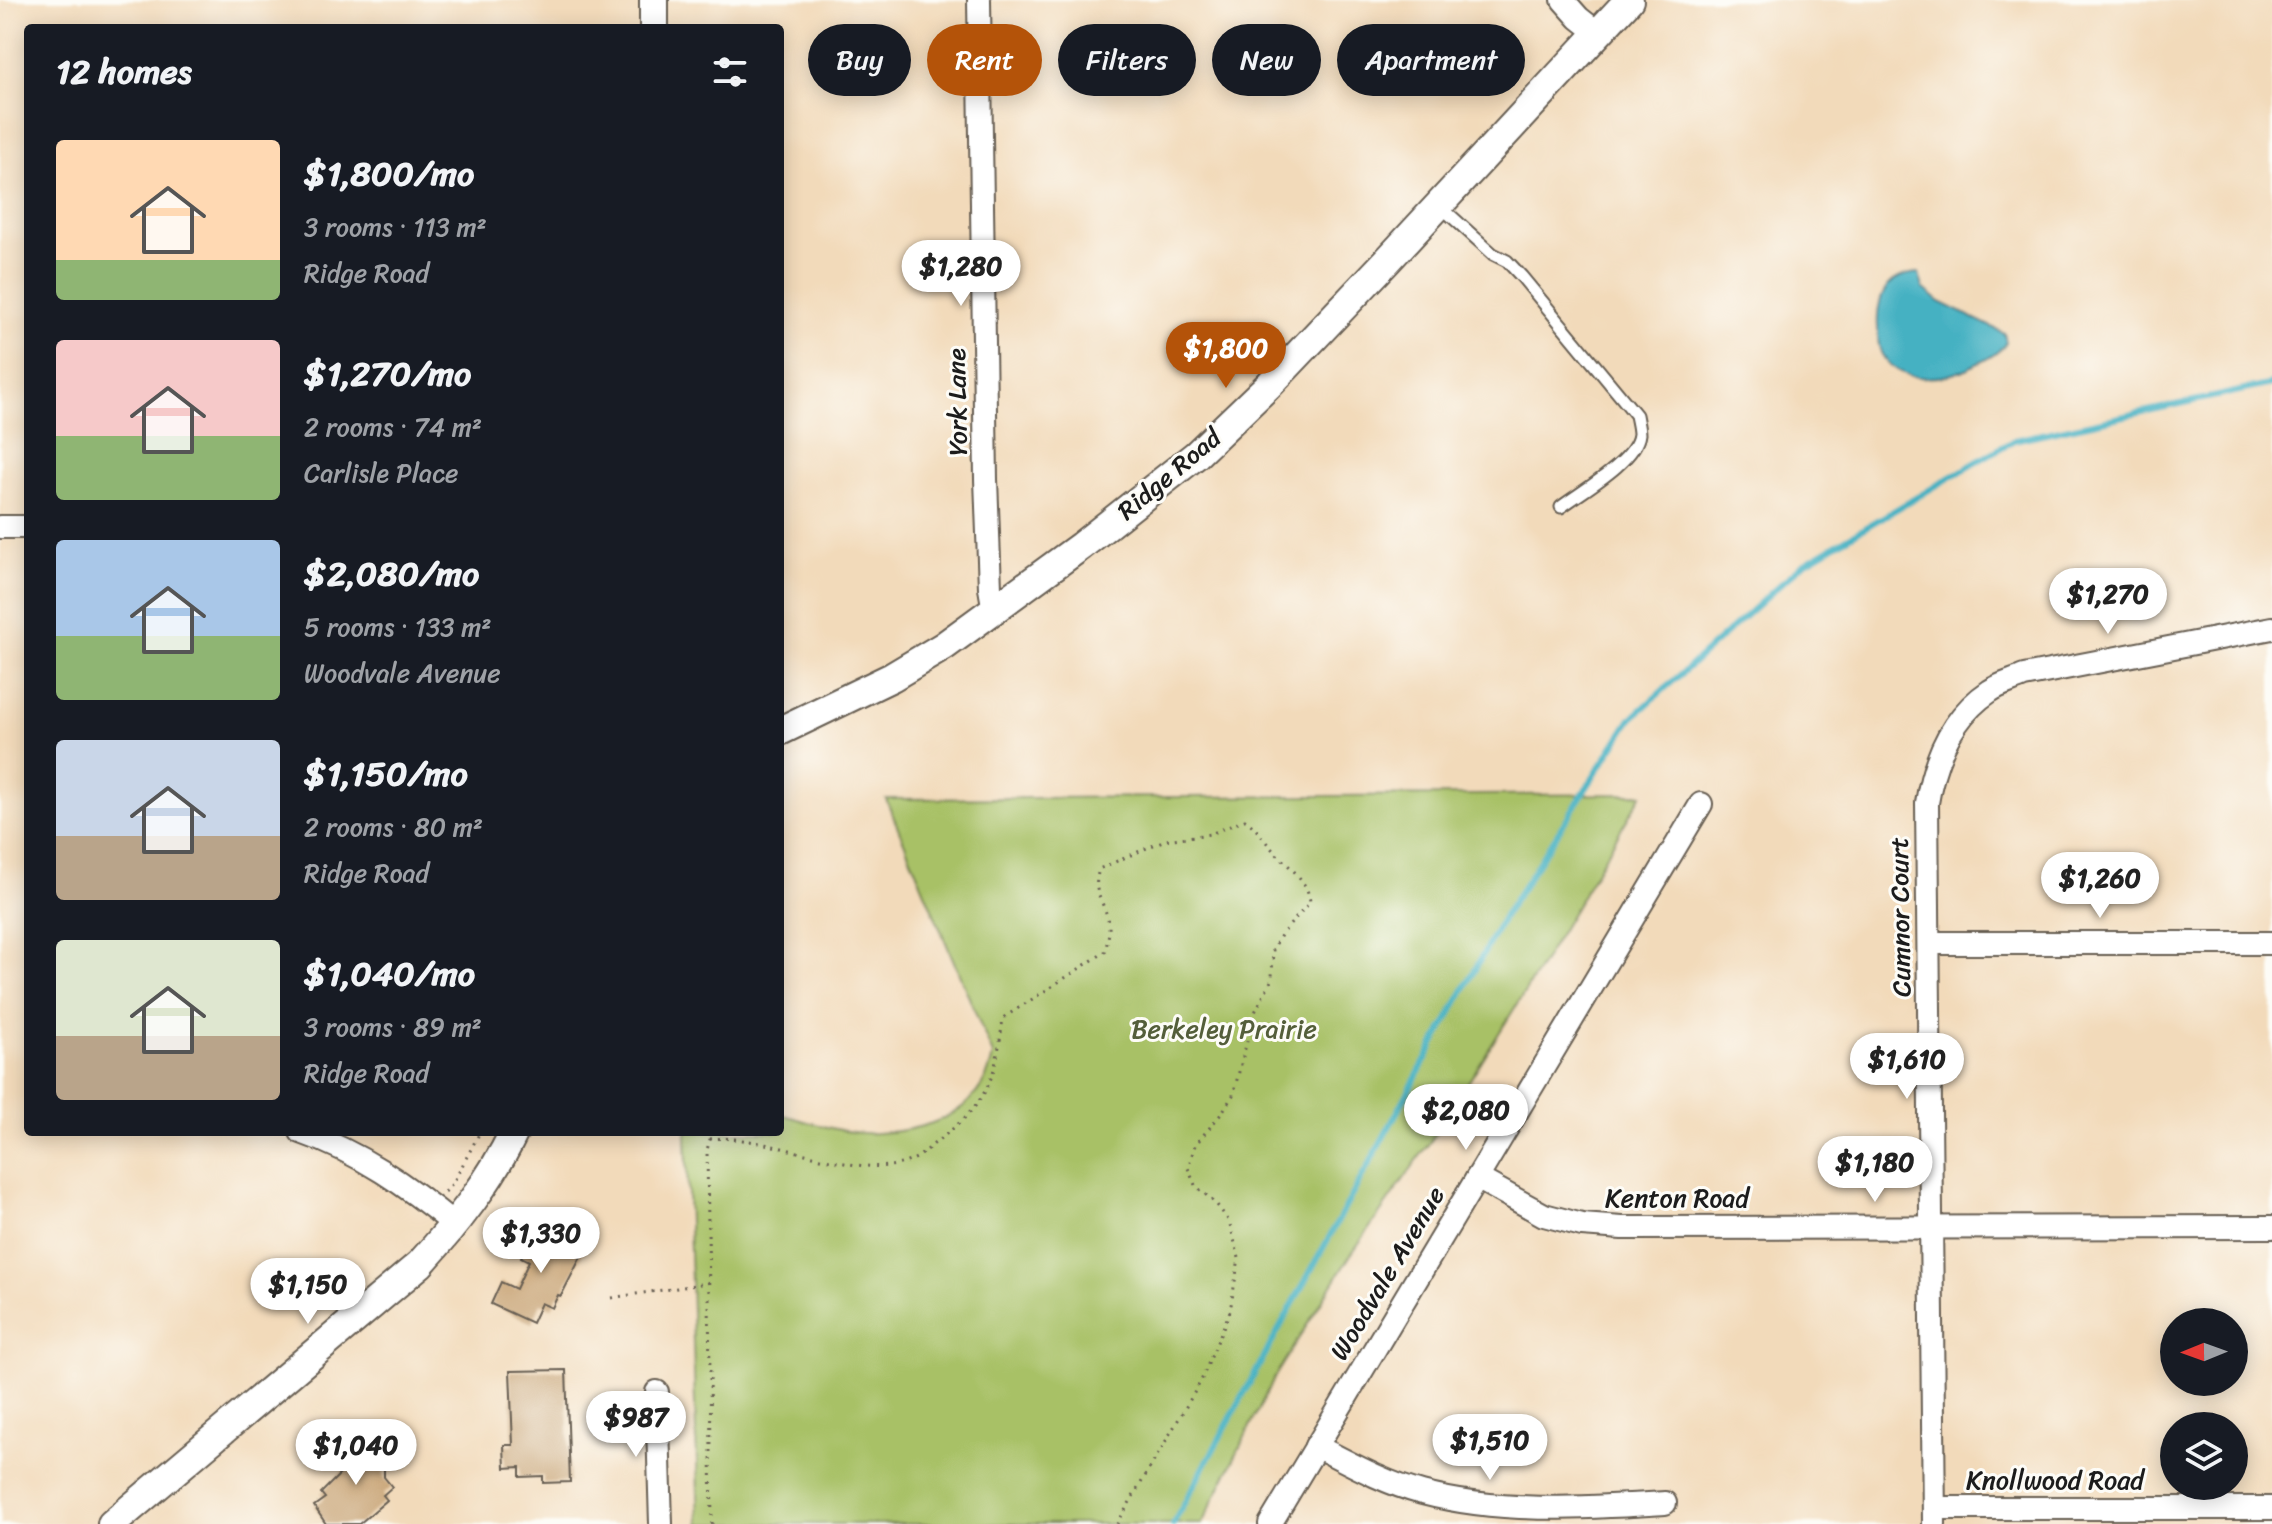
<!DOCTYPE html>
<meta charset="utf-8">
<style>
:root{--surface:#171b24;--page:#20242c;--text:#f1f3f6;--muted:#9ea1a6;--accent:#b45309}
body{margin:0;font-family:Sriracha,sans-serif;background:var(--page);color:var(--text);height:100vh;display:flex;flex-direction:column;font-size:30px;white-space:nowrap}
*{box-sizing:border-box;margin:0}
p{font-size:26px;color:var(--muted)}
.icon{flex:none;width:44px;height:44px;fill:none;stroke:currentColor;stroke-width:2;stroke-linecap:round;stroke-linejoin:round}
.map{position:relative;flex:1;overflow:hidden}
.side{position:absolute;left:24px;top:24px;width:760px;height:1112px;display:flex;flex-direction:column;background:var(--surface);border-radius:8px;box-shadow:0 4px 20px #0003}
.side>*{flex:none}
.hud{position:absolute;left:808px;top:24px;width:760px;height:72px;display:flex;gap:16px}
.needle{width:52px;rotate:269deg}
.controls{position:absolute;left:2160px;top:1308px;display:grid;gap:16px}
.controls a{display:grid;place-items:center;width:88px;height:88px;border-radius:50%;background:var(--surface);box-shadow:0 4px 20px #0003;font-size:40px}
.price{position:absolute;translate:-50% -68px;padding:0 18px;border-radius:28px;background:#fff;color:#222;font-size:26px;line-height:52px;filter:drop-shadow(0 2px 4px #0008)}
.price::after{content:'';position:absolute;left:50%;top:48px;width:24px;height:18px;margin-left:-12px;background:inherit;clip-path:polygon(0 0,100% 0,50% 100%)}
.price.current{background:var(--accent);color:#fff}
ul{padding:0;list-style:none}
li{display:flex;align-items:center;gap:24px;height:200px;padding:0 32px}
li span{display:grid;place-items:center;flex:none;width:224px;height:160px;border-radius:8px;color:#555}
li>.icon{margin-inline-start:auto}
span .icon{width:96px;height:96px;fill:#fffc;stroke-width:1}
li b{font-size:34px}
h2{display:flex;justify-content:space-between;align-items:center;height:96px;padding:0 32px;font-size:34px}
.tag{padding:0 28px;border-radius:36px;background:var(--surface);box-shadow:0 4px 20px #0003;font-size:28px;line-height:72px}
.tag.current{background:var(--accent);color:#fff}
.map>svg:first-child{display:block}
.green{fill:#a8c166;stroke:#626e41;stroke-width:2}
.water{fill:#45b1c2;stroke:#30666f;stroke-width:2}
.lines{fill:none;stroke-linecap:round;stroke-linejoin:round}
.stream{stroke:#45b1c2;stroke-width:6}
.building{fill:#cba87b}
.service-casing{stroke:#675e53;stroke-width:15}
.minor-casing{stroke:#675e53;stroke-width:26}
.tertiary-casing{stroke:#675e53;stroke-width:32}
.path{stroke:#675e53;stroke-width:3;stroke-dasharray:2 6;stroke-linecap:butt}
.service{stroke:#fff;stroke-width:11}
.minor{stroke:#fff;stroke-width:22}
.tertiary{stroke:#fff;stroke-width:28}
.labels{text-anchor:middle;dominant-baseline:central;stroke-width:6;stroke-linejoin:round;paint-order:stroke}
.street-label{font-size:26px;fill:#1c1c1c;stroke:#fdfcf7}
.park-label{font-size:26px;fill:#545e3a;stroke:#fdfcf7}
</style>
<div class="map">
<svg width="2272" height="1524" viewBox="0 0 2272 1524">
<rect width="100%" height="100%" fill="#fdfcf7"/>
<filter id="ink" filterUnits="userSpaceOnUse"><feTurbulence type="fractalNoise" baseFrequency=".0125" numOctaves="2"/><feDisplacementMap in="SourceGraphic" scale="16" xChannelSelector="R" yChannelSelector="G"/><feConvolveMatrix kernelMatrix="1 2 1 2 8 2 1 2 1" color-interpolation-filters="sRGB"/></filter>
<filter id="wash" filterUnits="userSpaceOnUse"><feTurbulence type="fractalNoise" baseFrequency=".006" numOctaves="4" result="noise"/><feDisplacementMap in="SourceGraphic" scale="32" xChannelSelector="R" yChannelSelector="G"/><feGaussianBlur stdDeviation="1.8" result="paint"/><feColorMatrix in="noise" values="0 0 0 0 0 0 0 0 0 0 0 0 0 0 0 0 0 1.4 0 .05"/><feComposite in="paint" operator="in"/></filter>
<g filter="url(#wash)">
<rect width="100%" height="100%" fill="#f2daba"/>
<path class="green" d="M 1642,794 L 1536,974 L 1439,1129 L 1350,1256 L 1274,1378 L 1202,1524 L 699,1524 L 686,1132 L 780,1132 L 780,1114 C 810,1122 845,1135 877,1133 C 931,1130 982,1113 993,1055 L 886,799 Z"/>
<path class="water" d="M 1919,273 L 1923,288 L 1940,302 L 2004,333 L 2006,342 C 1996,357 1982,361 1966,369 C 1941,380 1904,384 1885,359 C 1878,351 1878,339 1878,329 C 1876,299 1885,275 1919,273 Z"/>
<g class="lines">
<polyline class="stream" points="1173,1524 1504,916 1631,719 1803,564 2014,440 2272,384"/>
</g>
<g id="blocks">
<g class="building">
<polygon points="547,1227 587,1245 561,1296 558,1295 552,1308 541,1303 532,1323 491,1304 501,1282 516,1289 529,1261 521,1257 529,1239 537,1243"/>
<polygon points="566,1370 570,1482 543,1483 543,1476 520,1477 520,1467 505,1468 504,1445 513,1445 510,1371"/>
<polygon points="368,1436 384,1460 384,1477 392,1487 383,1495 387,1500 359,1524 326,1524 314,1506 325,1498 321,1493 353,1461 345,1452 363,1437 365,1439"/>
</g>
</g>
</g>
<g filter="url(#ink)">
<use href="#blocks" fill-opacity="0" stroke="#675e53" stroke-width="2"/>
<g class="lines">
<defs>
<path id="service" d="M 1439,205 L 1493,254 L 1507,261 L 1522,277 L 1636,415 C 1637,421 1639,428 1639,434 C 1636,461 1582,491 1561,507"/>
<g id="minor">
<polyline points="979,0 986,479 990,588 994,611"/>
<polyline points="1563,0 1579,18 1598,33"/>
<polyline points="0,527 28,527"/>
<polyline points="1929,943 2272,943"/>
<path d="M 301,1132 C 359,1152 408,1186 455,1225"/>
<polyline points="1477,1178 1544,1215 1582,1225 1622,1228 2272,1227"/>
<polyline points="657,1392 661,1524"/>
<path d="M 1316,1446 C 1351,1464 1385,1483 1422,1493 C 1502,1514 1584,1508 1665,1503"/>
<polyline points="1934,1508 2272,1508"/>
<polyline points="1270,1524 1701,804"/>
<path d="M 1934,1524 L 1927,803 C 1934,759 1951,717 1990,691 C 2000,684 2013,681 2024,676 L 2272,628"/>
</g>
<g id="tertiary">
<polyline points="654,0 654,28"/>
<polyline points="780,731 892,677 944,646 1081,546 1196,455 1270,384 1387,261 1629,0"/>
<path d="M 112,1524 L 420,1264 C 457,1223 490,1182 514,1132"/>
</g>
</defs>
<use href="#service" class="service-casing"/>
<use href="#minor" class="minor-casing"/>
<use href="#tertiary" class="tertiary-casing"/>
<g class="path">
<polyline points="705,1132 710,1139 707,1150 712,1524"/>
<path d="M 710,1139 C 771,1132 863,1187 916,1158 C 926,1152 935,1142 945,1135 C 991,1099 996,1074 1003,1018 L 1105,952 C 1107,942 1111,930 1108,919 C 1102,897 1092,894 1099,869 L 1165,840 L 1210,834 L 1245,820 C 1257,828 1262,838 1272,849 C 1286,865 1308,879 1310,902 L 1281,935 L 1273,949 L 1272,979 L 1254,1014 L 1233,1095 L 1221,1114 L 1195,1145 L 1188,1168 L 1195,1185 L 1217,1205 L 1229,1221 L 1239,1258 L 1230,1311 L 1201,1381 L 1117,1524"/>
<polyline points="445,1192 453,1183 480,1132"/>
<path d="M 612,1298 C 645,1292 677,1289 710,1282"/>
</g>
<use href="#service" class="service"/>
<use href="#minor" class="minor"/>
<use href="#tertiary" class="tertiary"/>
</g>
</g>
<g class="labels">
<g class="street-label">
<text transform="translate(957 402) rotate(-91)">York Lane</text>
<text transform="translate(1169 474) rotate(-40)">Ridge Road</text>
<text transform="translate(1900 917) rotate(-91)">Cumnor Court</text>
<text x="1677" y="1198">Kenton Road</text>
<text transform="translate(1387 1273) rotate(-59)">Woodvale Avenue</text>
<text x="2055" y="1480">Knollwood Road</text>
</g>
<g class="park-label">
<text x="1224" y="1029">Berkeley Prairie</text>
</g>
</g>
</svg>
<div class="controls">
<a><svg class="needle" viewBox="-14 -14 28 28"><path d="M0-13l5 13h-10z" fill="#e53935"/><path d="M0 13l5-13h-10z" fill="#9ea1a6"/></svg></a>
<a><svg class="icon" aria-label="layers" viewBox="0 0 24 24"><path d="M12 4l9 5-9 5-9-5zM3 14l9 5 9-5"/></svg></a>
</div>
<b class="price" style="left:961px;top:308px">$1,280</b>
<b class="price current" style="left:1226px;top:390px">$1,800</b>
<b class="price" style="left:2108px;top:636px">$1,270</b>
<b class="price" style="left:2100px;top:920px">$1,260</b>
<b class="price" style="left:1907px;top:1101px">$1,610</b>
<b class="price" style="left:1466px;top:1152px">$2,080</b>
<b class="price" style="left:1875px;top:1204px">$1,180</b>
<b class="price" style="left:541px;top:1275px">$1,330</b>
<b class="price" style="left:308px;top:1326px">$1,150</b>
<b class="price" style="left:636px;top:1459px">$987</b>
<b class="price" style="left:1490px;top:1482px">$1,510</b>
<b class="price" style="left:356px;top:1487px">$1,040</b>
<div class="hud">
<a class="tag">Buy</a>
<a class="tag current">Rent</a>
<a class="tag">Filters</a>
<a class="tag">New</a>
<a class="tag">Apartment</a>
</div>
<section class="side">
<h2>12 homes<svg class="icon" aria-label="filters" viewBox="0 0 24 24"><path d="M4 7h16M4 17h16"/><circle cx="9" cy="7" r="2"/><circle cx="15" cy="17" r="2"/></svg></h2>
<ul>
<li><span style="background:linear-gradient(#ffd9b3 75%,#8fb573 0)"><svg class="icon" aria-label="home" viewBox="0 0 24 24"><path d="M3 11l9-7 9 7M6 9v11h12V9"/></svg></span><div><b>$1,800/mo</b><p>3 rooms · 113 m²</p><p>Ridge Road</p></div></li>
<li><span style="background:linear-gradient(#f6c9c9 60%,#8fb573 0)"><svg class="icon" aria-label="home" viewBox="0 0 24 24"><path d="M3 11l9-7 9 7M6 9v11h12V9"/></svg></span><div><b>$1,270/mo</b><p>2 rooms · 74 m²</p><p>Carlisle Place</p></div></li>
<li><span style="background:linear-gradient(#a9c7e8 60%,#8fb573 0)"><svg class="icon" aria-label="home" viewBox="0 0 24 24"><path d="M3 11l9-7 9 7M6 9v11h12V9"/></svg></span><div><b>$2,080/mo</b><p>5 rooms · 133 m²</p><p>Woodvale Avenue</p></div></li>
<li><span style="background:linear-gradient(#c9d6e8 60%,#b9a48a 0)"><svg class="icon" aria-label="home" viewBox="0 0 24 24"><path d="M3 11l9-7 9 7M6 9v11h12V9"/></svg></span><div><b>$1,150/mo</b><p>2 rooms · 80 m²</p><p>Ridge Road</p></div></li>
<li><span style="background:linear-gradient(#dfe7d0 60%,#b9a48a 0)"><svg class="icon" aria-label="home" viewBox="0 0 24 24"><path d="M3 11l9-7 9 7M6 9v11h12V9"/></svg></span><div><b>$1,040/mo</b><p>3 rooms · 89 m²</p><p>Ridge Road</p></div></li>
</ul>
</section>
</div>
